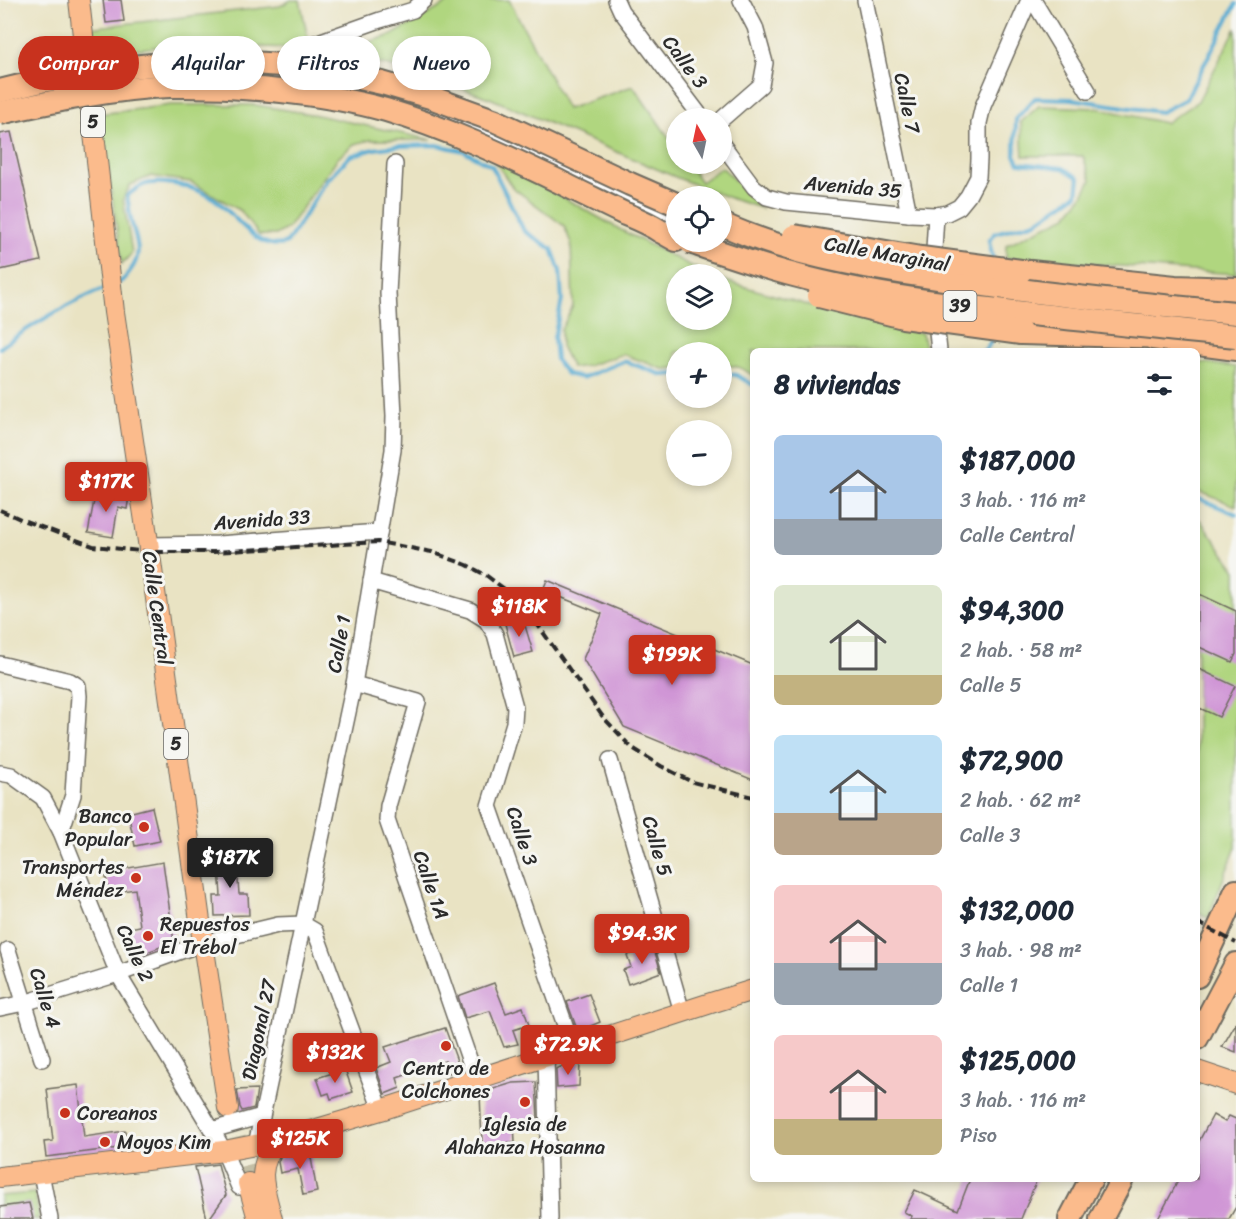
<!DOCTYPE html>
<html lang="es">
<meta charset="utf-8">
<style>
:root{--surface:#fff;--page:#f2f2f3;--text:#1f2937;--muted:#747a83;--accent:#c8321e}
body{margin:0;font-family:Sriracha,sans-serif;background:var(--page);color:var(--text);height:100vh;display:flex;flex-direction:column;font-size:22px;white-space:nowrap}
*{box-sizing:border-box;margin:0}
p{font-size:20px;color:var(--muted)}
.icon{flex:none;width:33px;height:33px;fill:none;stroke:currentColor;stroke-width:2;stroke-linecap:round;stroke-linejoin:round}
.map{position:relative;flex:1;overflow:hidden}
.details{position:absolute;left:750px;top:348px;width:450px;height:834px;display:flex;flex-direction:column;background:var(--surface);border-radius:9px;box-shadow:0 3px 9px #0003}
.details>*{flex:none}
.hud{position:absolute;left:18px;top:36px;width:570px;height:54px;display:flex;gap:12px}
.needle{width:39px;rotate:351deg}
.tools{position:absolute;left:666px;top:108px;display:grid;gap:12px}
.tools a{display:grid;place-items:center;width:66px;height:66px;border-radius:50%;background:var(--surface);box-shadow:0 3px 9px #0003;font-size:30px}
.price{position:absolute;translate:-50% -51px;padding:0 14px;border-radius:6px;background:var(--accent);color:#fff;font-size:20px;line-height:39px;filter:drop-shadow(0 2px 3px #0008)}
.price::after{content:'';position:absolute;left:50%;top:36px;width:18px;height:14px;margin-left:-9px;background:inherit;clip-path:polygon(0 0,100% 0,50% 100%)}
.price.active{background:#222;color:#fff}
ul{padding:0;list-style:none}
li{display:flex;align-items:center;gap:18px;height:150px;padding:0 24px}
li span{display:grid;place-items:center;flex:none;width:168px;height:120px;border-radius:9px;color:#555}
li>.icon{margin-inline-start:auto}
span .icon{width:72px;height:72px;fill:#fffc;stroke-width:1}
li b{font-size:26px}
h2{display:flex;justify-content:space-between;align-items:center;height:72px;padding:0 24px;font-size:26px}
.pill{padding:0 21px;border-radius:27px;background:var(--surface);box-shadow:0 3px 9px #0003;font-size:21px;line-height:54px}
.pill.active{background:var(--accent);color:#fff}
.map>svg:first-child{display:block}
.green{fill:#b0d67f;stroke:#6e8055;stroke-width:1.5}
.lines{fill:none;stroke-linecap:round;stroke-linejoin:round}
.stream{stroke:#56abd2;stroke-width:4}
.building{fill:#d096d6}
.major-tunnel{stroke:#c3bea5;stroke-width:20;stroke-dasharray:20 10;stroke-linecap:butt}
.minor-casing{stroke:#6e6b60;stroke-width:18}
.major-casing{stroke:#6e6b60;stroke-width:22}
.highway-casing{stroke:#6e6b60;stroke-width:26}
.minor{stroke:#fff;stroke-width:15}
.major{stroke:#fbbb8c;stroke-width:20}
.highway{stroke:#fbbb8c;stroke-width:22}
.rail{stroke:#2b2b2b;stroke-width:4;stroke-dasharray:9 4.5;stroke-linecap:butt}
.highway-bridge-casing{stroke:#6e6b60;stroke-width:26;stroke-linecap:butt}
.highway-bridge{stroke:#fbbb8c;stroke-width:22}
.poi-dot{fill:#c8321e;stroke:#f6f6f2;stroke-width:2}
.labels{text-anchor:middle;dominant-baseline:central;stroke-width:6;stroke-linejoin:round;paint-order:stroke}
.shield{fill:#f6f6f2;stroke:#686867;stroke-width:1.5}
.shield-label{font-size:18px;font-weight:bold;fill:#2b2b2b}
.street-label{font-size:20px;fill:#2b2b2b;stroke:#f6f6f2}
.poi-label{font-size:20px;fill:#2b2b2b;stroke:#f6f6f2;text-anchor:start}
</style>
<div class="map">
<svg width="1236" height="1219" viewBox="0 0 1236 1219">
<rect width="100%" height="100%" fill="#f6f6f2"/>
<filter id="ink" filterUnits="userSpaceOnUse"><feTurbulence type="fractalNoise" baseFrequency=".0167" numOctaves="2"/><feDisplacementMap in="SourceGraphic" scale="12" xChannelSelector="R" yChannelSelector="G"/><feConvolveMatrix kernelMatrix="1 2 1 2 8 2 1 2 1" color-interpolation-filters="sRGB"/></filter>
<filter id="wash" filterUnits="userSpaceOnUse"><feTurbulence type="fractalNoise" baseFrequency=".008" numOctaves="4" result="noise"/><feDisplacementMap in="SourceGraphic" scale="24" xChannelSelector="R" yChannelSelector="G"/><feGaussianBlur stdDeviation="1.35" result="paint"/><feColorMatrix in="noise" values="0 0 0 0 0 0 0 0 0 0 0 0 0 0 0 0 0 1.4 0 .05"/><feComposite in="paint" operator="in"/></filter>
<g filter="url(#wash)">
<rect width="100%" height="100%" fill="#e9e3c3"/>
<g class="green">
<polygon points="291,0 300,0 309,43 291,48 184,44 94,54 89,28 280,6"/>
<polygon points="453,0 509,0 567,109 633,86 676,148 676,164 688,164 701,182 722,167 761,208 735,200 678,178 492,99 436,79 337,52 392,35"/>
<polygon points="1236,28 1236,274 1006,258 1006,245 1065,217 1082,197 1091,180 1083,156 1023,156 1021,122 1039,106 1096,108 1165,123 1198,101"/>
<polygon points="171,105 255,105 317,115 432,140 370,140 354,144 337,159 288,228 276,235 259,235 241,211 191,182 151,176 130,185 123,199 132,253 122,264 100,114"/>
<path d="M 493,158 L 621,230 L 707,274 L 676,274 L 676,320 L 722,320 L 722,280 L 835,313 L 922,333 L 926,351 L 753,351 L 753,376 C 742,367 736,365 722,366 L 722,352 L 676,352 L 676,368 L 663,369 L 623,354 L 587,366 L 572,368 L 561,346 L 561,330 L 573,306 L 571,243 L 564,226 L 512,187 Z"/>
<polygon points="1197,362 1236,367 1236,506 1197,491"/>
<polygon points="1197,519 1200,520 1236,570 1236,847 1208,918 1197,911"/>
<polygon points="35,1193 39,1219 33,1219 29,1203 0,1207 0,1196"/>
</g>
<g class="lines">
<g class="stream">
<polyline points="993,260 989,241 995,233 1036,222 1077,194 1079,178 1063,168 1019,163 1015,155 1016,119 1035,98 1072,99 1124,107 1161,112 1186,99 1236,4"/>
<path d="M 116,284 C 123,281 126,278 130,271 C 144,253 136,240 131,220 C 129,212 129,204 127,196 C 141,184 147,182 165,183 C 183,184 198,189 213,198 C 236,213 256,254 287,243 L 327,180 L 350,156 L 374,149 L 398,146 L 437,145 L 464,151 L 492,166 L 524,231 L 552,249 L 560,271 L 562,300 L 554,338 L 556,360 L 567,374 L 583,378 L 624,361 L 663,375 L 676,374"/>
<path d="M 0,348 C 34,323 67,304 106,288"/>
<polyline points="983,351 987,348 993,338"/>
<polyline points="722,373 736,375 753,385"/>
<polyline points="1197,498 1236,514"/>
</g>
</g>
<g id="blocks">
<g class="building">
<polygon points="103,0 121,0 124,21 106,23"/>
<polygon points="11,132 41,261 0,270 0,134"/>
<polygon points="96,490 129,496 127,509 118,507 113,537 88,533"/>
<polygon points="547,580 753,665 753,780 624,727 583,659 602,614 543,590"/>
<polygon points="1197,593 1236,611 1236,654 1232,662 1197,646"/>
<polygon points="523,619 533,652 514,657 505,624"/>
<polygon points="1197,668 1235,686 1219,717 1197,707"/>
<polygon points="152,807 160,841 135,846 128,813"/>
<polygon points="236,852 239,894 248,894 249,915 215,916 214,896 221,896 218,853"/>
<polygon points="163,862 174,942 131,958 120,930 140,926 135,889 109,893 105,872"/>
<polygon points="653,946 661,972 628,984 623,970 631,967 627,955"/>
<polygon points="494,983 506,1013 523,1007 529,1025 513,1030 518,1044 504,1047 490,1011 465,1018 458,996"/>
<polygon points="589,994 600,1022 581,1030 577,1029 567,1002"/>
<polygon points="1236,1023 1236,1052 1222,1047"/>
<polygon points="445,1028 460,1069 449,1073 445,1061 397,1078 400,1088 385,1094 376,1068 391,1062 385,1047"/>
<polygon points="580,1062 579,1086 557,1088 556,1069 566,1065"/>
<polygon points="345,1069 353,1092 331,1099 329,1093 323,1095 317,1078"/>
<polygon points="536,1082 538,1120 514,1121 515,1143 482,1144 480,1093 513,1083"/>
<polygon points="78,1085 84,1137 125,1131 127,1147 46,1157 44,1142 53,1141 47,1089"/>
<polygon points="257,1089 254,1108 242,1111 240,1107 237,1090"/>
<polygon points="1213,1115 1225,1122 1229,1116 1236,1119 1236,1207 1229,1219 1158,1219 1179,1179 1197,1179 1197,1145"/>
<polygon points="310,1152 317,1192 303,1195 298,1169 280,1173 278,1162 281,1155 289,1153 290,1155"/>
<polygon points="218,1164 226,1195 209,1219 207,1219 195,1167"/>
<polygon points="970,1179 1037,1179 1021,1219 910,1219 912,1216 904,1212 915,1190 958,1210"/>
<polygon points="29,1203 33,1219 0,1219 0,1207"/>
</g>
</g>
</g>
<g filter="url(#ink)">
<use href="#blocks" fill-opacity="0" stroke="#6e6b60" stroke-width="1.5"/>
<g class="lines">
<polyline class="major-tunnel" points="228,1108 248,1183"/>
<defs>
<g id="minor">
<polyline points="616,0 621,11 702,118"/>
<polyline points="865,0 909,214"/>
<polyline points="1033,0 1088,91"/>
<polyline points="290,52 380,20 413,10 424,0"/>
<path d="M 163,74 C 209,71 254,75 299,82 C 356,89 411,101 463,123 C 531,151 595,186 661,219 L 676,225"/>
<polyline points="722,119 761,85 765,63 755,27 741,0"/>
<polyline points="722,144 754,187 767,197 786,202 909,214 936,215 947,213 959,207 968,196 978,177 979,159 979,123 983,106 1029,0"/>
<polyline points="936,215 932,284 939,351"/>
<polyline points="148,545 218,544 379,532"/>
<polyline points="371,581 470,610 486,620 495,634 515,707 514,723 489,806 573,1048"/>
<polyline points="0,664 70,681 78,686 79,696 73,795 61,832"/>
<polyline points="354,684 418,702 388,806 387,820 476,1079"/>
<polyline points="610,760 682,1012"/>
<polyline points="0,773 11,775 43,798 61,832 118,974 212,1130 224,1151 239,1187"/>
<polyline points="303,924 315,931 381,1110"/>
<polyline points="8,950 42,1059"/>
<polyline points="0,1008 24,1003 118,974 203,943 278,925 303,924"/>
<polyline points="546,1056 550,1219"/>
<polyline points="212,1130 262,1116"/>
<polyline points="256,1145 354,684 393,450 394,416 388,293 395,164"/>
<polyline points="41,1173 50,1219"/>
</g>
<g id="major">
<polyline points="79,0 114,312 151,562 203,943 228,1108"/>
<polyline points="1197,1071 1236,1084"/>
<polyline points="0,1177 224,1151 276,1141 381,1110 714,1002 753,990"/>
<polyline points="248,1183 258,1219"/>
<path d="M 272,1219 C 264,1186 255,1171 276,1141"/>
</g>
<g id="highway">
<polyline points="660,231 676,240"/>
<polyline points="1021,271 1175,287 1236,289"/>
<polyline points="1021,333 1169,337"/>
<polyline points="1153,338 1236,349"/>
<polyline points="1197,976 1236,891"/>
<polyline points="1197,1038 1236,964"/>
<polyline points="1070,1219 1091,1179"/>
<polyline points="1101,1219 1122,1179"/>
</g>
</defs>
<use href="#minor" class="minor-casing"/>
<use href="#major" class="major-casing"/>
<use href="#highway" class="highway-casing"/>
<use href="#minor" class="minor"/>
<use href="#major" class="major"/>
<use href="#highway" class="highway"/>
<g class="rail">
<polyline points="0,510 25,521 93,546 150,552 214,552 378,542 432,552 467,565 487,576 507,591 528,611 603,717 631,747 661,766 692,782 753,797"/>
<polyline points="1197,922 1236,943"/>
</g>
<defs>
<g id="highway-bridge">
<polyline points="0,91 41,81 131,67 182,62 222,61 282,65 328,71 382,83 430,97 496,121 630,184 676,204"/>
<path d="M 0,113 C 54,101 115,88 170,86 C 238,85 321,92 386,110 C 446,128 502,154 558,181 C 579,192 601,202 623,213 C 635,218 648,223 660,231"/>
<path d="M 722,224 C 785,253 855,265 924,276 C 1027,293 1132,303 1236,313"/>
<polyline points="794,236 921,258 1021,271"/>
<path d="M 690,242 C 725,254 759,266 794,275 C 872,296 952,305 1032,314 C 1100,322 1168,329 1236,336"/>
<polyline points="819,296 903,317 1021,333"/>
</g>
</defs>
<use href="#highway-bridge" class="highway-bridge-casing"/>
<use href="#highway-bridge" class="highway-bridge"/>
</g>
</g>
<g class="poi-dot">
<circle cx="144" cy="827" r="6"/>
<circle cx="136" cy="878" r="6"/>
<circle cx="148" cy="936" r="6"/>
<circle cx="446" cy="1046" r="6"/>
<circle cx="525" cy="1102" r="6"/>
<circle cx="65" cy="1113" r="6"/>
<circle cx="105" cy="1142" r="6"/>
</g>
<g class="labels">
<g class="shield">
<rect x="81" y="107" width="24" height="30" rx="4.5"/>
<rect x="943.5" y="291" width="33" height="30" rx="4.5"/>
<rect x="164" y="729" width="24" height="30" rx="4.5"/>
</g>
<g class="shield-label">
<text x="93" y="122">5</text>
<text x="960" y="306">39</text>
<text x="176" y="744">5</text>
</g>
<g class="street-label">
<text transform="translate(685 62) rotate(53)">Calle 3</text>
<text transform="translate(907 103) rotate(78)">Calle 7</text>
<text transform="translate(853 187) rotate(5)">Avenida 35</text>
<text transform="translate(887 254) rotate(10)">Calle Marginal</text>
<text transform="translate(262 520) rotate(-4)">Avenida 33</text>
<text transform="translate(157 608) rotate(82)">Calle Central</text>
<text transform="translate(339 644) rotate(-80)">Calle 1</text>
<text transform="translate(522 836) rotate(72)">Calle 3</text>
<text transform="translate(657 846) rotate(74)">Calle 5</text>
<text transform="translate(431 885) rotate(71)">Calle 1A</text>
<text transform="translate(135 953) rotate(65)">Calle 2</text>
<text transform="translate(45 998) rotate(73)">Calle 4</text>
<text transform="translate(259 1030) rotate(-78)">Diagonal 27</text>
</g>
<g class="poi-label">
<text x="132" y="816" text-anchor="end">Banco<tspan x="132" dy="23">Popular</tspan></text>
<text x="124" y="867" text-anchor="end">Transportes<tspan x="124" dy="23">Méndez</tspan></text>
<text x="160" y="924">Repuestos<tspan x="160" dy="23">El Trébol</tspan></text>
<text x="446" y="1068" text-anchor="middle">Centro de<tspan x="446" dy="23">Colchones</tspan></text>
<text x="77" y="1113">Coreanos</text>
<text x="525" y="1124" text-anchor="middle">Iglesia de<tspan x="525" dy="23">Alahanza Hosanna</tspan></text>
<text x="117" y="1142">Moyos Kim</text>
</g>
</g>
</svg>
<div class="tools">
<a><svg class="needle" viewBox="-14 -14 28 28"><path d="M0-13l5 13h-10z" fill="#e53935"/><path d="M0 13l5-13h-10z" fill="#747a83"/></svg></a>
<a><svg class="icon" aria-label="locate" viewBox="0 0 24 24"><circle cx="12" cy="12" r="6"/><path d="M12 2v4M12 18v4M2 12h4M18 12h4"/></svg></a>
<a><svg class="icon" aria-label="layers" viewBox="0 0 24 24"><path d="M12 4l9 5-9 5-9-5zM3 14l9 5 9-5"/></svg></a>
<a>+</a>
<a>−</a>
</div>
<b class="price" style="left:106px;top:513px">$117K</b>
<b class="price" style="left:519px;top:638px">$118K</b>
<b class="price" style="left:672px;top:686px">$199K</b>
<b class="price active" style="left:230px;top:889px">$187K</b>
<b class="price" style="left:642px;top:965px">$94.3K</b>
<b class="price" style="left:568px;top:1076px">$72.9K</b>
<b class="price" style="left:335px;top:1084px">$132K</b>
<b class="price" style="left:300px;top:1170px">$125K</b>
<div class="hud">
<a class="pill active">Comprar</a>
<a class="pill">Alquilar</a>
<a class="pill">Filtros</a>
<a class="pill">Nuevo</a>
</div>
<section class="details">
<h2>8 viviendas<svg class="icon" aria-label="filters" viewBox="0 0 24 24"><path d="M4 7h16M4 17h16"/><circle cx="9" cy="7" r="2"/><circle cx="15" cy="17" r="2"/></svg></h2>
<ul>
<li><span style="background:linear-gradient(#a9c7e8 70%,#9aa5b1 0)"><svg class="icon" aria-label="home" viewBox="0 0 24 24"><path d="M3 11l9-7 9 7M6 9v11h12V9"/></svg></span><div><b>$187,000</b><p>3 hab. · 116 m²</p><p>Calle Central</p></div></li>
<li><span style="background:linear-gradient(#dfe7d0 75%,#c2b280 0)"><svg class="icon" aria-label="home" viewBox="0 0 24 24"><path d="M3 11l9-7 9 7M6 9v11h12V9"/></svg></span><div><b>$94,300</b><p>2 hab. · 58 m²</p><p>Calle 5</p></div></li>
<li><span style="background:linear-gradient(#bfe0f5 65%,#b9a48a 0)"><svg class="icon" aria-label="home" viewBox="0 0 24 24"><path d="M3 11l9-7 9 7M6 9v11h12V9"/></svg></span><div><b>$72,900</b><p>2 hab. · 62 m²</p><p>Calle 3</p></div></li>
<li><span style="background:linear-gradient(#f6c9c9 65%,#9aa5b1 0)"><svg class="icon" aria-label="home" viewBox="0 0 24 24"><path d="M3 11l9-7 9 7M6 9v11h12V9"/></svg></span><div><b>$132,000</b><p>3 hab. · 98 m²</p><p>Calle 1</p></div></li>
<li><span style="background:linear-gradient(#f6c9c9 70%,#c2b280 0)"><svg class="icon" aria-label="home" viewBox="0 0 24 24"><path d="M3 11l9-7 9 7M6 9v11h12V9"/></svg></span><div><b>$125,000</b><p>3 hab. · 116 m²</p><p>Piso</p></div></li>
</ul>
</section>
</div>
